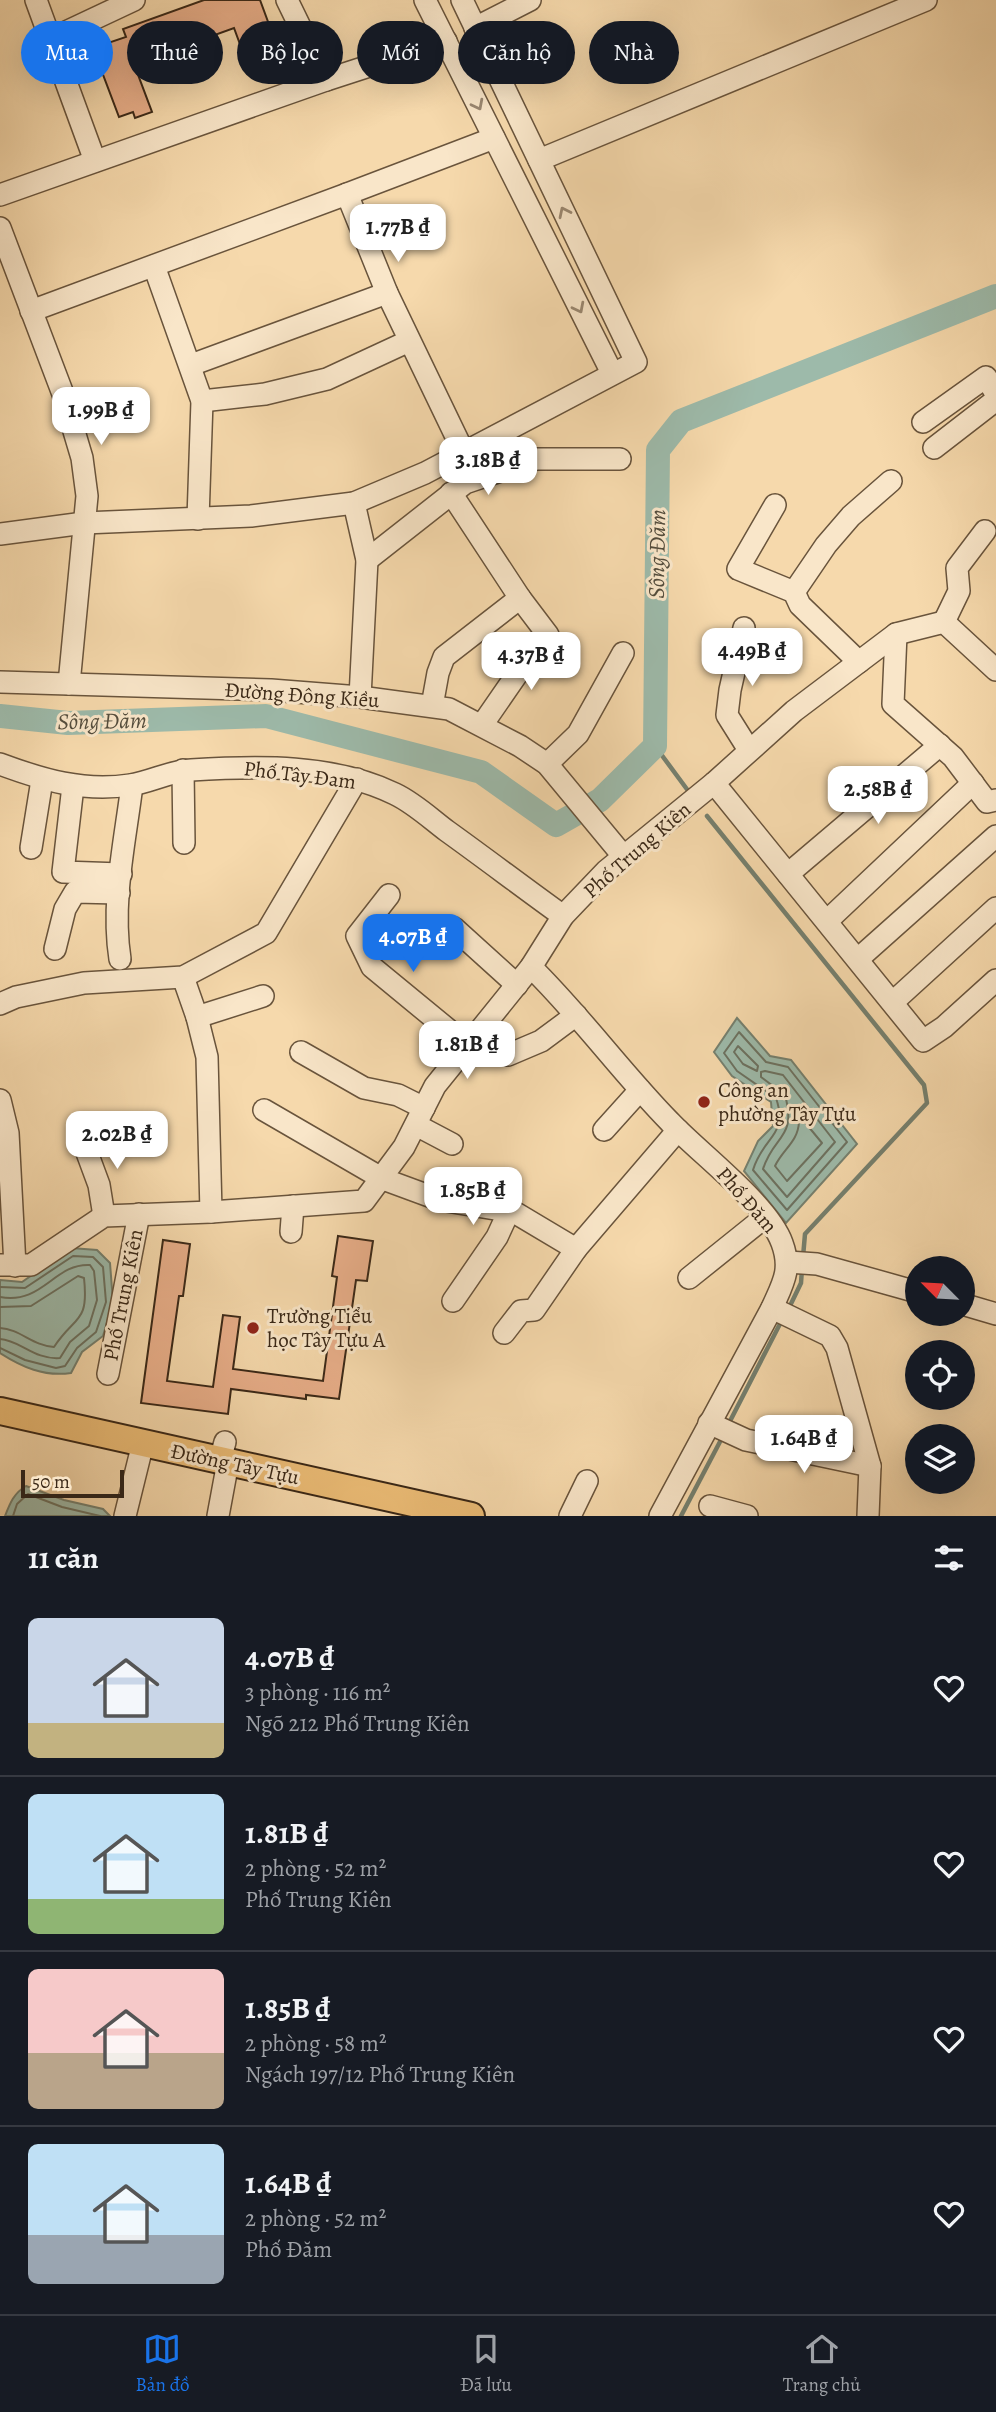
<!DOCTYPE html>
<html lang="vi">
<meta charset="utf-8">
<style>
:root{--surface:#171b24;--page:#20242c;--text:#f1f3f6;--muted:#9ea1a6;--line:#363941;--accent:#1a73e8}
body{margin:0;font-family:Alegreya,serif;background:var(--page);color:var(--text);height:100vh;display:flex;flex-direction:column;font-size:26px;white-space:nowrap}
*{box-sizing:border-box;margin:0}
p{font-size:23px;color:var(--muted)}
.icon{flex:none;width:38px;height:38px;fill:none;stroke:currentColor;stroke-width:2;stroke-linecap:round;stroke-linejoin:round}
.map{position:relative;height:1516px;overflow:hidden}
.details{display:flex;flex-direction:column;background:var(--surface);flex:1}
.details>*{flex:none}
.hud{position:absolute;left:21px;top:21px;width:956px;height:63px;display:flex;gap:14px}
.needle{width:46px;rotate:294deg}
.tools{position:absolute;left:905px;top:1256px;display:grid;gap:14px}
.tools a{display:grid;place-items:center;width:70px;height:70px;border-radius:50%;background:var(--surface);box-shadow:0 7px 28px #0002;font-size:35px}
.scale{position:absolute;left:21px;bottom:18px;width:103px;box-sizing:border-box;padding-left:7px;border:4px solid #3a2817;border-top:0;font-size:19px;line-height:24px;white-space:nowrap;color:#3a2817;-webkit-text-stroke:5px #f9e6c9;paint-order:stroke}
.price{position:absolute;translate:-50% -60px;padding:0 16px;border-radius:14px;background:#fff;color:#222;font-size:23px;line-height:46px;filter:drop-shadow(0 2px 4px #0008)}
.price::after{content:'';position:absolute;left:50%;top:42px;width:21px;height:16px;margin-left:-10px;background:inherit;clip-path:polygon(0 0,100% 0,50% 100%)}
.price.active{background:var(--accent);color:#fff}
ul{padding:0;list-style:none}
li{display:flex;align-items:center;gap:21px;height:175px;padding:0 28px}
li+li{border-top:2px solid var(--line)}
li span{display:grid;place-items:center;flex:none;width:196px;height:140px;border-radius:10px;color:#555}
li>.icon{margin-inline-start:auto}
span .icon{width:84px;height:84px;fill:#fffc;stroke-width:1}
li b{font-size:30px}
h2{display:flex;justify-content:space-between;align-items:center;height:84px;padding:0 28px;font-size:30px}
.tag{padding:0 24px;border-radius:32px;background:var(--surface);box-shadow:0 7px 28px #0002;font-size:24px;line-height:63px}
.tag.active{background:var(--accent);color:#fff}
.dock{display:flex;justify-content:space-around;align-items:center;height:98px;border-top:2px solid var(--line);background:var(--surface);font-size:19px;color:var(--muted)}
.dock a{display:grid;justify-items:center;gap:4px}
.dock .active{color:var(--accent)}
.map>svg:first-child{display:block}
.water{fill:#9dbaaa;stroke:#75806f;stroke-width:2}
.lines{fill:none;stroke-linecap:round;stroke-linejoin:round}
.shore{stroke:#6c7160;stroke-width:2}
.stream{stroke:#75806f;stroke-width:4.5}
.river{stroke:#9dbaaa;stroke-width:24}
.building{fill:#e8ae89;stroke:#3a2817;stroke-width:2}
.minor-casing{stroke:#69543c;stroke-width:24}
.major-casing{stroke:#3a2817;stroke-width:30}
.minor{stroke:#f9e6c9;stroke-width:21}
.major{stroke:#ebbc76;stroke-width:26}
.oneway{stroke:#9a8770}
.poi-dot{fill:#8f2418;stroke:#f9e6c9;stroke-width:2.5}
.labels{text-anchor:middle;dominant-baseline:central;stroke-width:6;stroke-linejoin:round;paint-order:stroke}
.street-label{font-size:21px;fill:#3a2817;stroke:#f9e6c9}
.poi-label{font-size:21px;fill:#3a2817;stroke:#f9e6c9;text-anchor:start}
.water-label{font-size:23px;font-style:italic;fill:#534c3c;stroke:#f9e6c9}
</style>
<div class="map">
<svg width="996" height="1516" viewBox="0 0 996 1516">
<rect width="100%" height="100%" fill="#f6d9ac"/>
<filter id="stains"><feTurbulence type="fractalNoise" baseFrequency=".00286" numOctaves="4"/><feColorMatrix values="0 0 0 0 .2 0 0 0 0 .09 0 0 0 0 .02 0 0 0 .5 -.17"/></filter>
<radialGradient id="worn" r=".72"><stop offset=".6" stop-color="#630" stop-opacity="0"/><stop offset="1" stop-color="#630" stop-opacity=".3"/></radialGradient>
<g class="water">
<polygon points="737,1018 770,1056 791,1060 857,1144 786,1223 744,1171 758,1141 773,1126 771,1102 732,1076 714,1052"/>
<path d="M 71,1248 L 97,1250 L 110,1263 L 113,1302 L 103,1336 L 82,1352 L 71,1373 C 44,1377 22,1367 0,1353 L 0,1280 L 22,1282 Z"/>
<path d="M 26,1486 L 64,1500 L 103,1509 L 110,1516 L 5,1516 C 10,1503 14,1493 26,1486 Z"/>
</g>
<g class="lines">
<g class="shore">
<path d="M 739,1032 L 766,1062 L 788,1067 L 847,1142 L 787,1210 L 753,1170 C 763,1136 789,1136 776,1098 L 737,1071 L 724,1053 Z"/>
<polygon points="738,1046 758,1066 757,1071 743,1064 734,1052"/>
<path d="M 765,1071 L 783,1075 L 835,1142 L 787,1197 L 763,1169 C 774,1134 797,1139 785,1095 L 761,1077 L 761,1072 Z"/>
<path d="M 803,1120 L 822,1143 L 787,1181 L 775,1166 C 783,1149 798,1142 799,1122 Z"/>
<polyline points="0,1287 25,1288 73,1256 93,1257 103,1267 106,1302 96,1332 77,1348 65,1366 56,1368 25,1360 0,1348"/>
<path d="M 0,1297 C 43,1305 54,1263 90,1265 L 94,1271 L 97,1300 L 89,1326 L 70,1342 L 60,1358 C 34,1360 20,1340 0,1339"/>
<path d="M 0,1307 L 31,1306 L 78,1276 L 84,1278 C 89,1324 75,1315 54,1347 C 33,1346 20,1329 0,1328"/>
<polyline points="13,1516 17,1504 28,1494 62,1507 100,1516"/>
</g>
<g class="stream">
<polyline points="655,746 689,792"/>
<polyline points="707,816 924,1085 927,1103 805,1234 803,1257"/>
<polyline points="788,1310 801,1283 802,1269"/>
<polyline points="728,1425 782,1320"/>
<polyline points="681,1516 723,1436"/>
</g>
<polyline class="river" points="0,716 68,723 266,716 481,772 556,825 600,800 655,746 658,450 681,421 996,296"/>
</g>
<g class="building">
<polygon points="204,0 260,0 281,57 268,61 271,69 252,77 234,28 134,64 152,112 135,118 133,112 119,117 93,48 126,37 123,29"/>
<polygon points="338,1236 373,1241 367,1281 356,1280 339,1399 306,1395 306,1399 231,1389 228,1414 141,1403 163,1240 190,1244 183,1296 179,1296 167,1381 213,1387 223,1315 240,1317 233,1369 323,1381 337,1277 332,1276"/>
</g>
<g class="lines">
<defs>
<g id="minor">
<polyline points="36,0 95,161"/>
<polyline points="287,0 326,80"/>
<polyline points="425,0 612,373"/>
<polyline points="475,28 530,0"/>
<polyline points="51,39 134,0"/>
<polyline points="539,160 926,0"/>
<polyline points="0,195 326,80 446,41"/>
<polyline points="0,228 63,394 82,458 87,496 69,684"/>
<polyline points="154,266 202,401 198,519"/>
<polyline points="31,311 347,194"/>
<polyline points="191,365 387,293"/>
<polyline points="202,401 265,394 327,379 409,341"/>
<polyline points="923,422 986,377 996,394"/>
<polyline points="934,448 996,400"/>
<polyline points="464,453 387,293 347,194 494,138"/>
<polyline points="451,493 520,598 548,635 531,654 482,725"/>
<polyline points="354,503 367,560 360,697"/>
<polyline points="775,505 738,569 794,592 800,605 859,662"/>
<polyline points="0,534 84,523 251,516 354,503 425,473 636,362 462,0"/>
<polyline points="367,560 465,483 536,459 620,459"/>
<polyline points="794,592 826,545 851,516 891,481"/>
<polyline points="944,622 959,591 957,568 985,531"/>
<polyline points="744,628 730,690 727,715 749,750"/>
<polyline points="896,634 893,704 953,757 987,802 996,800"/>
<polyline points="0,682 271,690 360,697 449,709 520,746 547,764 624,857"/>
<polyline points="432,706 438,673 444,657 520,598"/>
<path d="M 0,764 C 43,780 83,792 130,785 C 151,782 170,771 191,770 C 258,766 334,764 395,794 C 414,803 431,819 447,831 C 486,859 524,888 563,916"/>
<polyline points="547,764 578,734 623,653"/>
<polyline points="183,770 184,843"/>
<polyline points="714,783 923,1041 944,1027 996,980"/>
<polyline points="73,786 63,872 121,874"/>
<polyline points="31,848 42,780"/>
<polyline points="788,874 940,745"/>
<polyline points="389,895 357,936 372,967 468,1046"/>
<polyline points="827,921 973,783"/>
<polyline points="454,928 517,985"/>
<polyline points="55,949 65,909 75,892 119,893"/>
<path d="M 120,959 C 111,902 125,842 132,785"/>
<polyline points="858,959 996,836"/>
<path d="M 531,967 C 581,1016 621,1072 670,1122 C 699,1153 768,1204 782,1243 C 792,1270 783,1283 772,1308 L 660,1516"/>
<polyline points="183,977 197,1017 207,1057 211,1212"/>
<polyline points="893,1002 996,908"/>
<polyline points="0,1004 16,997 84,983 183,977 266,933 357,779"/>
<polyline points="197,1017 263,996"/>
<polyline points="301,1052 364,1088 398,1095 424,1108"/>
<polyline points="508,1055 541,1041 576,1015"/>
<polyline points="0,1100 8,1133 15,1266"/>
<polyline points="264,1110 383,1179 440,1200 514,1212 576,1249"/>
<polyline points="416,1125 452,1144"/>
<polyline points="604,1130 640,1090"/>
<polyline points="82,1139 99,1185 104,1216"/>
<polyline points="291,1232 293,1206"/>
<polyline points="788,1262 817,1264 917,1292"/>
<polyline points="0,1265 31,1265 104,1216 211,1212 364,1201 404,1147 435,1086 531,967 563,916 606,871 714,783 794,711 896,634 944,622 996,670"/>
<polyline points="689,1278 765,1217"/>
<polyline points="453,1301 497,1237 509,1211"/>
<polyline points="962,1304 996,1314"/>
<polyline points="772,1308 830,1336 837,1348 870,1466 868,1516"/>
<polyline points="504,1333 521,1311 534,1310 576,1249 678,1130"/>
<polyline points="108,1374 139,1214"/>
<polyline points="709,1423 746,1440 870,1466"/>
<polyline points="220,1460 225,1442"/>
<polyline points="710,1506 747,1516"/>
<polyline points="125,1516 143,1443"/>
<polyline points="218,1516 228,1462"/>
<polyline points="570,1516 587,1481"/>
</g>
<polyline id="major" points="0,1411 471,1516"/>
</defs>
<use href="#minor" class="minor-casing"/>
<use href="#major" class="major-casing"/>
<use href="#minor" class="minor"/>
<use href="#major" class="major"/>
</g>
<defs><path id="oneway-chevron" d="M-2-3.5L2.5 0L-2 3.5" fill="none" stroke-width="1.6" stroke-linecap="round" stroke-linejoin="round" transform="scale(1.75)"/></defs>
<g class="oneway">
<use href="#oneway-chevron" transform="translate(478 105) rotate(63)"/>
<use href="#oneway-chevron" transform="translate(564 212) rotate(-116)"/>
<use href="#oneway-chevron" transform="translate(579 308) rotate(63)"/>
</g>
<g class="poi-dot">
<circle cx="704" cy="1102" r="7"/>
<circle cx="253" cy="1328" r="7"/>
</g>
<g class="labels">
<g class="street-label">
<text transform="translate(302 695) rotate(4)">Đường Đông Kiều</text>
<text transform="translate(300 775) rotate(7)">Phố Tây Đam</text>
<text transform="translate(637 850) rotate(-41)">Phố Trung Kiên</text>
<text transform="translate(747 1200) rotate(49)">Phố Đăm</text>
<text transform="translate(123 1295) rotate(-79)">Phố Trung Kiên</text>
<text transform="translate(235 1464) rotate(12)">Đường Tây Tựu</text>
</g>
<g class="poi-label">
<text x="718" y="1090">Công an<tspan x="718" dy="24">phường Tây Tựu</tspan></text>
<text x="267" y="1316">Trường Tiểu<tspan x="267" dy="24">học Tây Tựu A</tspan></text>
</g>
<g class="water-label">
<text transform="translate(657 554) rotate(-89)">Sông Đăm</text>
<text transform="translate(102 721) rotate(-1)">Sông Đăm</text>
</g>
</g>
<rect width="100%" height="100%" filter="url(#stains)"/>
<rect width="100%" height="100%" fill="url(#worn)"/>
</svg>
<div class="tools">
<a><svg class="needle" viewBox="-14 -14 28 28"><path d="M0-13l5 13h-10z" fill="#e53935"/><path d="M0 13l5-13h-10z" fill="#9ea1a6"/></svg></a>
<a><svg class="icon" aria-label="locate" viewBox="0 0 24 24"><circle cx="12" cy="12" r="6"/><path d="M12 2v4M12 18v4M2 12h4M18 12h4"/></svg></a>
<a><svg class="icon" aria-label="layers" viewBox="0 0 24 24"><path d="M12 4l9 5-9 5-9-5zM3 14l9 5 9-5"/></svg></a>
</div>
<div class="scale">50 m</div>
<b class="price" style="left:398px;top:264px">1.77B ₫</b>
<b class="price" style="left:101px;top:447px">1.99B ₫</b>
<b class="price" style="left:488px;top:497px">3.18B ₫</b>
<b class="price" style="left:752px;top:688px">4.49B ₫</b>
<b class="price" style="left:531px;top:692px">4.37B ₫</b>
<b class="price" style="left:878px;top:826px">2.58B ₫</b>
<b class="price active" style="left:413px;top:974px">4.07B ₫</b>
<b class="price" style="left:467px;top:1081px">1.81B ₫</b>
<b class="price" style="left:117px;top:1171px">2.02B ₫</b>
<b class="price" style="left:473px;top:1227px">1.85B ₫</b>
<b class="price" style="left:804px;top:1475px">1.64B ₫</b>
<div class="hud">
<a class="tag active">Mua</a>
<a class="tag">Thuê</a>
<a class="tag">Bộ lọc</a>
<a class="tag">Mới</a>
<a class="tag">Căn hộ</a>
<a class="tag">Nhà</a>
</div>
</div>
<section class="details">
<h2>11 căn<svg class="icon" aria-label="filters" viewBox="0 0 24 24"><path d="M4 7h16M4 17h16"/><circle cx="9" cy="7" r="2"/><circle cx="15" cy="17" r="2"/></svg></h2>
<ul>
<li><span style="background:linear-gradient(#c9d6e8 75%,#c2b280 0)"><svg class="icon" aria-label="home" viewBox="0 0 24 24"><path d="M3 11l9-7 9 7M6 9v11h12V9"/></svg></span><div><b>4.07B ₫</b><p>3 phòng · 116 m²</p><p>Ngõ 212 Phố Trung Kiên</p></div><svg class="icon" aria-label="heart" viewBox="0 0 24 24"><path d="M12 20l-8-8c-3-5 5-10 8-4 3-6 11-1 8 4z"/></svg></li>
<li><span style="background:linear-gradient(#bfe0f5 75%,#8fb573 0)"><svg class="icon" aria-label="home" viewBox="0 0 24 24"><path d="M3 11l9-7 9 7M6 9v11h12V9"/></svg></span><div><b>1.81B ₫</b><p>2 phòng · 52 m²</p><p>Phố Trung Kiên</p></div><svg class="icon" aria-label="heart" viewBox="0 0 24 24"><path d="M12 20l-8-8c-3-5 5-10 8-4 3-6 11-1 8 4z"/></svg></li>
<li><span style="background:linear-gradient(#f6c9c9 60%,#b9a48a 0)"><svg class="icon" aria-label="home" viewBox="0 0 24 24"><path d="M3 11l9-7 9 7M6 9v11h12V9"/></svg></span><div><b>1.85B ₫</b><p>2 phòng · 58 m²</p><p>Ngách 197/12 Phố Trung Kiên</p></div><svg class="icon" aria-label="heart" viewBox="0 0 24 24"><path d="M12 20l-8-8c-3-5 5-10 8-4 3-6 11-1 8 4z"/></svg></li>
<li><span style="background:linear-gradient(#bfe0f5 65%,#9aa5b1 0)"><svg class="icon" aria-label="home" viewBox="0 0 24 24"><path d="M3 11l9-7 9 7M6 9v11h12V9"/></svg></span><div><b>1.64B ₫</b><p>2 phòng · 52 m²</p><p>Phố Đăm</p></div><svg class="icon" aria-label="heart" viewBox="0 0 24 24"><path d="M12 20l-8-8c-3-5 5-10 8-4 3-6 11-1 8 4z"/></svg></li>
</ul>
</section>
<nav class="dock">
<a class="active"><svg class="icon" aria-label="map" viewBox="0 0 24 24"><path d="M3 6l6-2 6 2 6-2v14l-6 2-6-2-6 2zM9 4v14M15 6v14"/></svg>Bản đồ</a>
<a><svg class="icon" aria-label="saved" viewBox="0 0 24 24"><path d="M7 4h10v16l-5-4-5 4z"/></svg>Đã lưu</a>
<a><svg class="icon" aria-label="home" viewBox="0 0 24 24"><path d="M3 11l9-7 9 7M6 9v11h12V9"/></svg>Trang chủ</a>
</nav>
